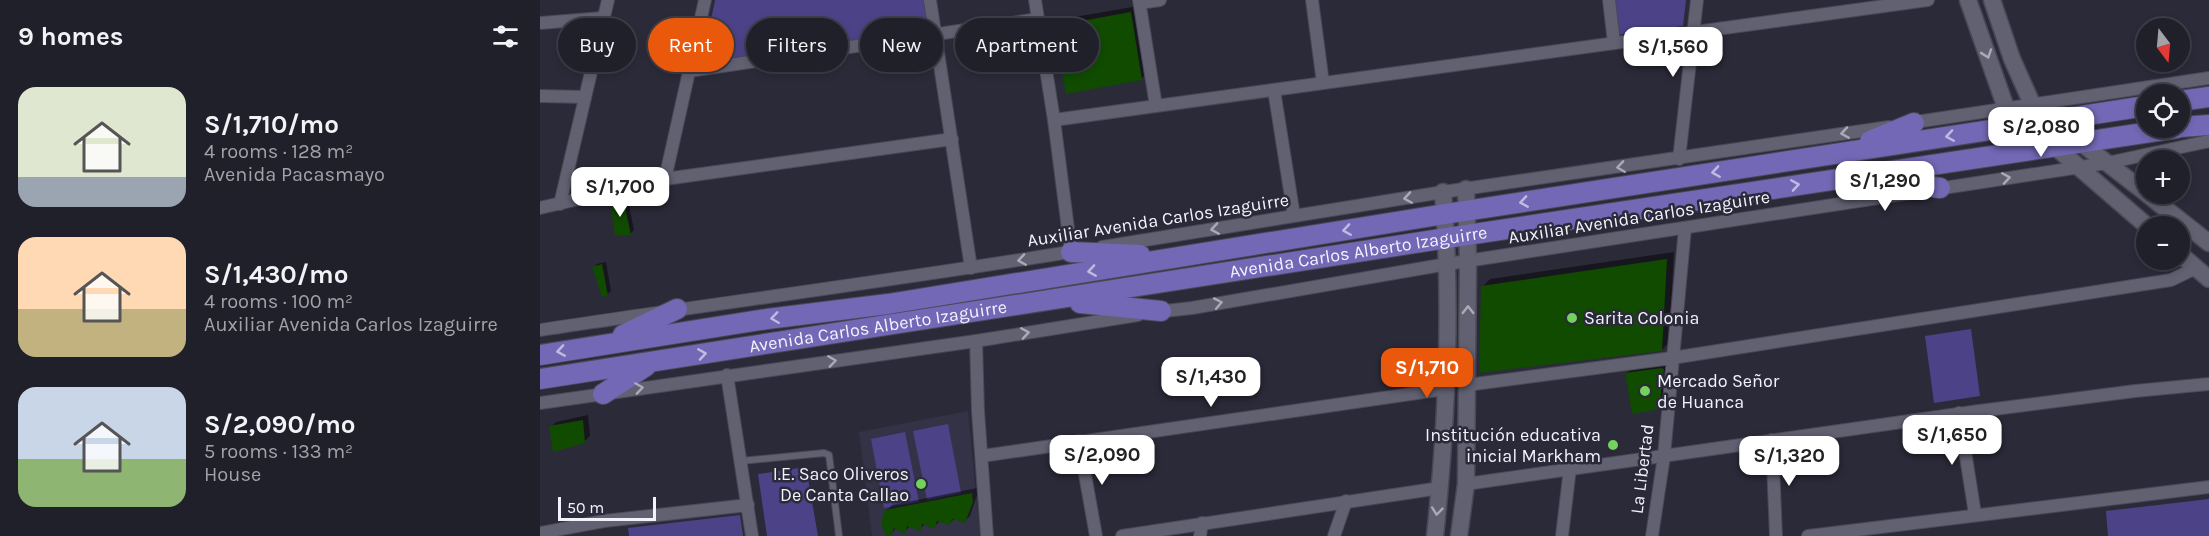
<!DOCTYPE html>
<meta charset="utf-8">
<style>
:root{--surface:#20202b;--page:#282833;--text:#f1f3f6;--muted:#a2a3a9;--line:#3d3e47;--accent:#ea580c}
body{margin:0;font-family:Karla,sans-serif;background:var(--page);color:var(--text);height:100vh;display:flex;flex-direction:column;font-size:22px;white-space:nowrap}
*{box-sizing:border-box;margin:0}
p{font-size:20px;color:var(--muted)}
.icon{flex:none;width:33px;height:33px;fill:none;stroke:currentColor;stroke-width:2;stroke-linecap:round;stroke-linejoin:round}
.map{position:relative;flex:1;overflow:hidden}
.panel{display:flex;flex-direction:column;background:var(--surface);width:540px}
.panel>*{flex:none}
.top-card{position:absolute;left:18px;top:18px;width:570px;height:54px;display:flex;gap:12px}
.needle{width:39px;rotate:164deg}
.controls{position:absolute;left:1596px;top:18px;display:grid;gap:12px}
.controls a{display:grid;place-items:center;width:54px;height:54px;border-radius:50%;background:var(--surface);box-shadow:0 3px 9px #0003,0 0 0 2px var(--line);font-size:30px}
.scale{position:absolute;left:18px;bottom:15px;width:98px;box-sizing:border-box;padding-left:6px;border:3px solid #f2f2fd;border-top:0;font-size:16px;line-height:21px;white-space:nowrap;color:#f2f2fd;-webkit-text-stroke:4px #2b2a39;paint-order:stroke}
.price{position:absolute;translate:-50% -51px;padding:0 14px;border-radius:12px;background:#fff;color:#222;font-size:20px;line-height:39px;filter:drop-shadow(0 2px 3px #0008)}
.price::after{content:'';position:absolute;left:50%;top:36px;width:18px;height:14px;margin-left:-9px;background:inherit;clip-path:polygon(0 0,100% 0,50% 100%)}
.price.current{background:var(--accent);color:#fff}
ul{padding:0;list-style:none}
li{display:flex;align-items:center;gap:18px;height:150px;padding:0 18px}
li span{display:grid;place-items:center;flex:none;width:168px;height:120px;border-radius:18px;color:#555}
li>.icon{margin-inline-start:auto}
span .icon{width:72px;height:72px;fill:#fffc;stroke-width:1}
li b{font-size:26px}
h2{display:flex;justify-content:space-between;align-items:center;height:72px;padding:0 18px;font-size:26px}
.chip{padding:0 21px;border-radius:27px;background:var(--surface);box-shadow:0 3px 9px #0003,0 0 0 2px var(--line);font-size:21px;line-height:54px}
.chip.current{background:var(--accent);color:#fff}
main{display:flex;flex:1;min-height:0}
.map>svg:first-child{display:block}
.built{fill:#343247}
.green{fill:#4c4288}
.shadow{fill:#0007}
.building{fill:#104b00}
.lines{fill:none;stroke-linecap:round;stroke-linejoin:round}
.lane-casing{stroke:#494855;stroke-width:8}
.street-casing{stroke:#494855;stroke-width:14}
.secondary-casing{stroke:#494855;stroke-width:19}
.primary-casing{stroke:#494855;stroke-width:22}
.lane{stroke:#616172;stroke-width:6}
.street{stroke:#616172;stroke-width:12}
.secondary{stroke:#616172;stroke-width:16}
.primary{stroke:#7268b5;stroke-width:20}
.oneway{stroke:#aaaab8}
.oneway2{stroke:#bfbbe0}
.poi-dot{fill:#72d25d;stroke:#2b2a39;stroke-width:2}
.labels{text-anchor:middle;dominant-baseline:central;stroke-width:5;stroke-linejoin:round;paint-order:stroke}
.street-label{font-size:18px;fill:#f2f2fd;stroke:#2b2a39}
.poi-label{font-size:18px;fill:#f2f2fd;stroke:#2b2a39;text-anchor:start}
</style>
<main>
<section class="panel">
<h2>9 homes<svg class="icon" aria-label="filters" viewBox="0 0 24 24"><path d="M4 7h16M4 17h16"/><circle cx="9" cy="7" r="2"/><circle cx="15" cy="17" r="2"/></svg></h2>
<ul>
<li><span style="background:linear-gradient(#dfe7d0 75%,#9aa5b1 0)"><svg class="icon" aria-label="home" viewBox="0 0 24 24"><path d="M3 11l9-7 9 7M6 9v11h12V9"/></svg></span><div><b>S/1,710/mo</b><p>4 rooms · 128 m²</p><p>Avenida Pacasmayo</p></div></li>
<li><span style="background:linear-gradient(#ffd9b3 60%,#c2b280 0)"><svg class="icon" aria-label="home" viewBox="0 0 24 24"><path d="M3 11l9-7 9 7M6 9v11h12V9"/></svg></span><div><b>S/1,430/mo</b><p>4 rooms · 100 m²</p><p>Auxiliar Avenida Carlos Izaguirre</p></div></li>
<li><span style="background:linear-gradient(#c9d6e8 60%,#8fb573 0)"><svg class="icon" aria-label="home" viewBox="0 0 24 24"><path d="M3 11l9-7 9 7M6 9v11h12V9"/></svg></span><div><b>S/2,090/mo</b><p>5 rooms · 133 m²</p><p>House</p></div></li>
</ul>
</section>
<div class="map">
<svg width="1669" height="536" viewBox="0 0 1669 536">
<rect width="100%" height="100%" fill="#2b2a39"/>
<polygon class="built" points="428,411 440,536 332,536 319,432"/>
<g class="green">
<polygon points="175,0 384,0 389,29 162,64"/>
<polygon points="1071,0 1146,0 1143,26 1076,35"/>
<polygon points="1431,329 1440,396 1394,403 1385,336"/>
<polygon points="408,424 421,493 387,500 373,431"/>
<polygon points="365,432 379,502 344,508 331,439"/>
<polygon points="266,467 278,536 227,536 218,474"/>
<polygon points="1669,499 1669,536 1568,536 1566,511"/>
<polygon points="200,515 203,536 89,536 88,528"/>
</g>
<g class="shadow">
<polygon points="598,6 608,72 601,79 516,26 523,19"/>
<polygon points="87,196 94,230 91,233 76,235 72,202 76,198"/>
<polygon points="1134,252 1129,342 1122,350 942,287 950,279"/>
<polygon points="66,262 71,291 67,295 54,267 57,264"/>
<polygon points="1128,364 1124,402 1118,408 1087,373 1092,368"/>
<polygon points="48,415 50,436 44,442 11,427 16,422"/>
<polygon points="437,488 437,495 430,516 424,522 415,518 409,524 400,521 394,527 385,524 380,529 370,526 364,532 356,528 350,536 347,536 347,510 352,505"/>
</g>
<g class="building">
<polygon points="591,12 602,80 526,94 514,26"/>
<polygon points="83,198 91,235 75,236 70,201"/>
<polygon points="1127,259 1122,351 939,373 941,286"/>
<polygon points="62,264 68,296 62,297 52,267"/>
<polygon points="1121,368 1124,369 1119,409 1092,414 1085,373"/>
<polygon points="43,420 45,443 13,452 9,426"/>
<polygon points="432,493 433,502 425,523 412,519 410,525 397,521 395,529 382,524 381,531 367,526 365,534 354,528 351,536 346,536 341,523 345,510"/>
</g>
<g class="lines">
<defs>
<polyline id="lane" points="201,461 284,453 289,455 299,536"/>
<g id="street">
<polyline points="390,0 431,268"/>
<polyline points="495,0 514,120 531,252"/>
<polyline points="599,0 616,106"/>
<polyline points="772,0 783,83"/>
<polyline points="1069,0 1074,43"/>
<polyline points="600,3 620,0"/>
<polyline points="0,23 63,18"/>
<polyline points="149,71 498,19"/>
<polyline points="734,90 754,216"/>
<polyline points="0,96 45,97"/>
<polyline points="514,120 1388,0"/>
<polyline points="1369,123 1669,78"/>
<polyline points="1139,159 1157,0"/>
<polyline points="125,179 165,0"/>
<polyline points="20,204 68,0"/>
<polyline points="0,208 125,179 412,139"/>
<polyline points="562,247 903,192 1349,127"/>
<polyline points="615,312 652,308 907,264 1567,163 1669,141"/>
<path d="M 0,330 C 179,303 358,280 536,251"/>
<polyline points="436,341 438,411 447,536"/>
<polyline points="187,375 212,536"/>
<polyline points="927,385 1132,358 1631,280 1656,268"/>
<polyline points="0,403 436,341 598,315"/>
<polyline points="1419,413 1435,514"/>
<polyline points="1232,440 1236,536"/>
<polyline points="539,441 556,536"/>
<polyline points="442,456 905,389"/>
<polyline points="926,484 1439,411 1595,391 1669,384"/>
<polyline points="0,533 64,521 208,505"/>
<polyline points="582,536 900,488"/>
<polyline points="660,536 662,523"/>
<polyline points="794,536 806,501"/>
<polyline points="1022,536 1030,468"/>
<polyline points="1112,536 1124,456 1145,228"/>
<polyline points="1268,536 1669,487"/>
</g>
<g id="secondary">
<polyline points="1428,0 1466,108 1489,124 1607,226"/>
<polyline points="1452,0 1472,59 1493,106 1606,193"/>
<polyline points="1607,194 1669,243"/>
<polyline points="1640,254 1669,279"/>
<path d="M 895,536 C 907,423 912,306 903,192"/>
<polyline points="919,536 926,484 928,262 926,189"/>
</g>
<g id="primary">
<polyline points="1640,101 1669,97"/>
<polyline points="1640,127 1669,125"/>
<polyline points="1330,141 1374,123"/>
<polyline points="1337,179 1400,188"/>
<polyline points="531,252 600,255"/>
<polyline points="540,303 621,311"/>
<polyline points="83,335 137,309"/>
<polyline points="0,355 227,319 348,304 905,214 1606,106"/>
<path id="s1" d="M 0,379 L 907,238 L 1637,128"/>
<polyline points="63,394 106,366"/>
</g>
</defs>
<use href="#lane" class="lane-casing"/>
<use href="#street" class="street-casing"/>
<use href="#secondary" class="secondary-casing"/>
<use href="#primary" class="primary-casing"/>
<use href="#lane" class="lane"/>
<use href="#street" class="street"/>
<use href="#secondary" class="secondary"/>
<use href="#primary" class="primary"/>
</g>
<defs><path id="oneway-chevron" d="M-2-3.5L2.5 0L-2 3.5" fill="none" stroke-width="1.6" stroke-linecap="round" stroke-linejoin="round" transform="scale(1.5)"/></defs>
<g class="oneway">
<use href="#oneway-chevron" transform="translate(1447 54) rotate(71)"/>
<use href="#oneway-chevron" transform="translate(1305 133) rotate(171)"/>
<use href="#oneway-chevron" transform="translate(1081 167) rotate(172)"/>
<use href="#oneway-chevron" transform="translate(1466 178) rotate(-9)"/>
<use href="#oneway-chevron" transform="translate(868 198) rotate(171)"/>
<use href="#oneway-chevron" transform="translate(675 229) rotate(171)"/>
<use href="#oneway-chevron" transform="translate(482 260) rotate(171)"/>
<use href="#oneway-chevron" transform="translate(678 303) rotate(-11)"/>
<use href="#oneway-chevron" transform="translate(928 310) rotate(-90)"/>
<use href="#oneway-chevron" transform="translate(485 333) rotate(-9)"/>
<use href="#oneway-chevron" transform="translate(292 361) rotate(-8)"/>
<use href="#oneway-chevron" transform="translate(99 388) rotate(-8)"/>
<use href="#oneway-chevron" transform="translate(897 511) rotate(96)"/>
</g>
<g class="oneway2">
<use href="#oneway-chevron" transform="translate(1410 136) rotate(171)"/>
<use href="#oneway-chevron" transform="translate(1176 172) rotate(171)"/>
<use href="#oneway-chevron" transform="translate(1255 185) rotate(-9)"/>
<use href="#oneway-chevron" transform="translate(984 202) rotate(171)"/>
<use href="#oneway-chevron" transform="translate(807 230) rotate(171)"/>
<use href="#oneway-chevron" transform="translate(552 271) rotate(171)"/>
<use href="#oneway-chevron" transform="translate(235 318) rotate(172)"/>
<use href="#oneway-chevron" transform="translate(21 351) rotate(171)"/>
<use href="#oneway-chevron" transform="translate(162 354) rotate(-9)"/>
</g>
<g class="poi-dot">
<circle cx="1032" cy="318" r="6"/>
<circle cx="1105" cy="391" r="6"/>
<circle cx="1073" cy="445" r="6"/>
<circle cx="381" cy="484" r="6"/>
</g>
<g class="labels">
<g class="street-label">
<text transform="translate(1099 217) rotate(-9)">Auxiliar Avenida Carlos Izaguirre</text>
<text transform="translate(618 220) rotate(-9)">Auxiliar Avenida Carlos Izaguirre</text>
<text stroke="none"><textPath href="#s1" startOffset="828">Avenida Carlos Alberto Izaguirre</textPath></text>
<text stroke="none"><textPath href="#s1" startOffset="342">Avenida Carlos Alberto Izaguirre</textPath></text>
<text transform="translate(1102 469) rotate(-83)">La Libertad</text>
</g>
<g class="poi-label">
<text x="1044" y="318">Sarita Colonia</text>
<text x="1117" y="381">Mercado Señor<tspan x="1117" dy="21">de Huanca</tspan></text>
<text x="1061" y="435" text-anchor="end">Institución educativa<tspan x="1061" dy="21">inicial Markham</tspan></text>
<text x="369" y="474" text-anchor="end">I.E. Saco Oliveros<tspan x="369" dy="21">De Canta Callao</tspan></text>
</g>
</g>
</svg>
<div class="controls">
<a><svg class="needle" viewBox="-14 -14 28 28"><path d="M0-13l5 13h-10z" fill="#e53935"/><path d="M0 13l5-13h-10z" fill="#a2a3a9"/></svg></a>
<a><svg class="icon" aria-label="locate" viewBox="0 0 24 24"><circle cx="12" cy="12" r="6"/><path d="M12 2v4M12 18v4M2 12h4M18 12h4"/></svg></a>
<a>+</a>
<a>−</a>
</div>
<div class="scale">50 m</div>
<b class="price" style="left:1133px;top:78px">S/1,560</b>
<b class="price" style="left:1501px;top:158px">S/2,080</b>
<b class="price" style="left:1345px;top:212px">S/1,290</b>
<b class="price" style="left:80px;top:218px">S/1,700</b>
<b class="price current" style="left:887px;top:399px">S/1,710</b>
<b class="price" style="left:671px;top:408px">S/1,430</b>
<b class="price" style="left:1412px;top:466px">S/1,650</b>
<b class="price" style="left:562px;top:486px">S/2,090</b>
<b class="price" style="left:1249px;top:487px">S/1,320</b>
<div class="top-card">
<a class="chip">Buy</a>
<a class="chip current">Rent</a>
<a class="chip">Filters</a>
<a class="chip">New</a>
<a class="chip">Apartment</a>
</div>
</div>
</main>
